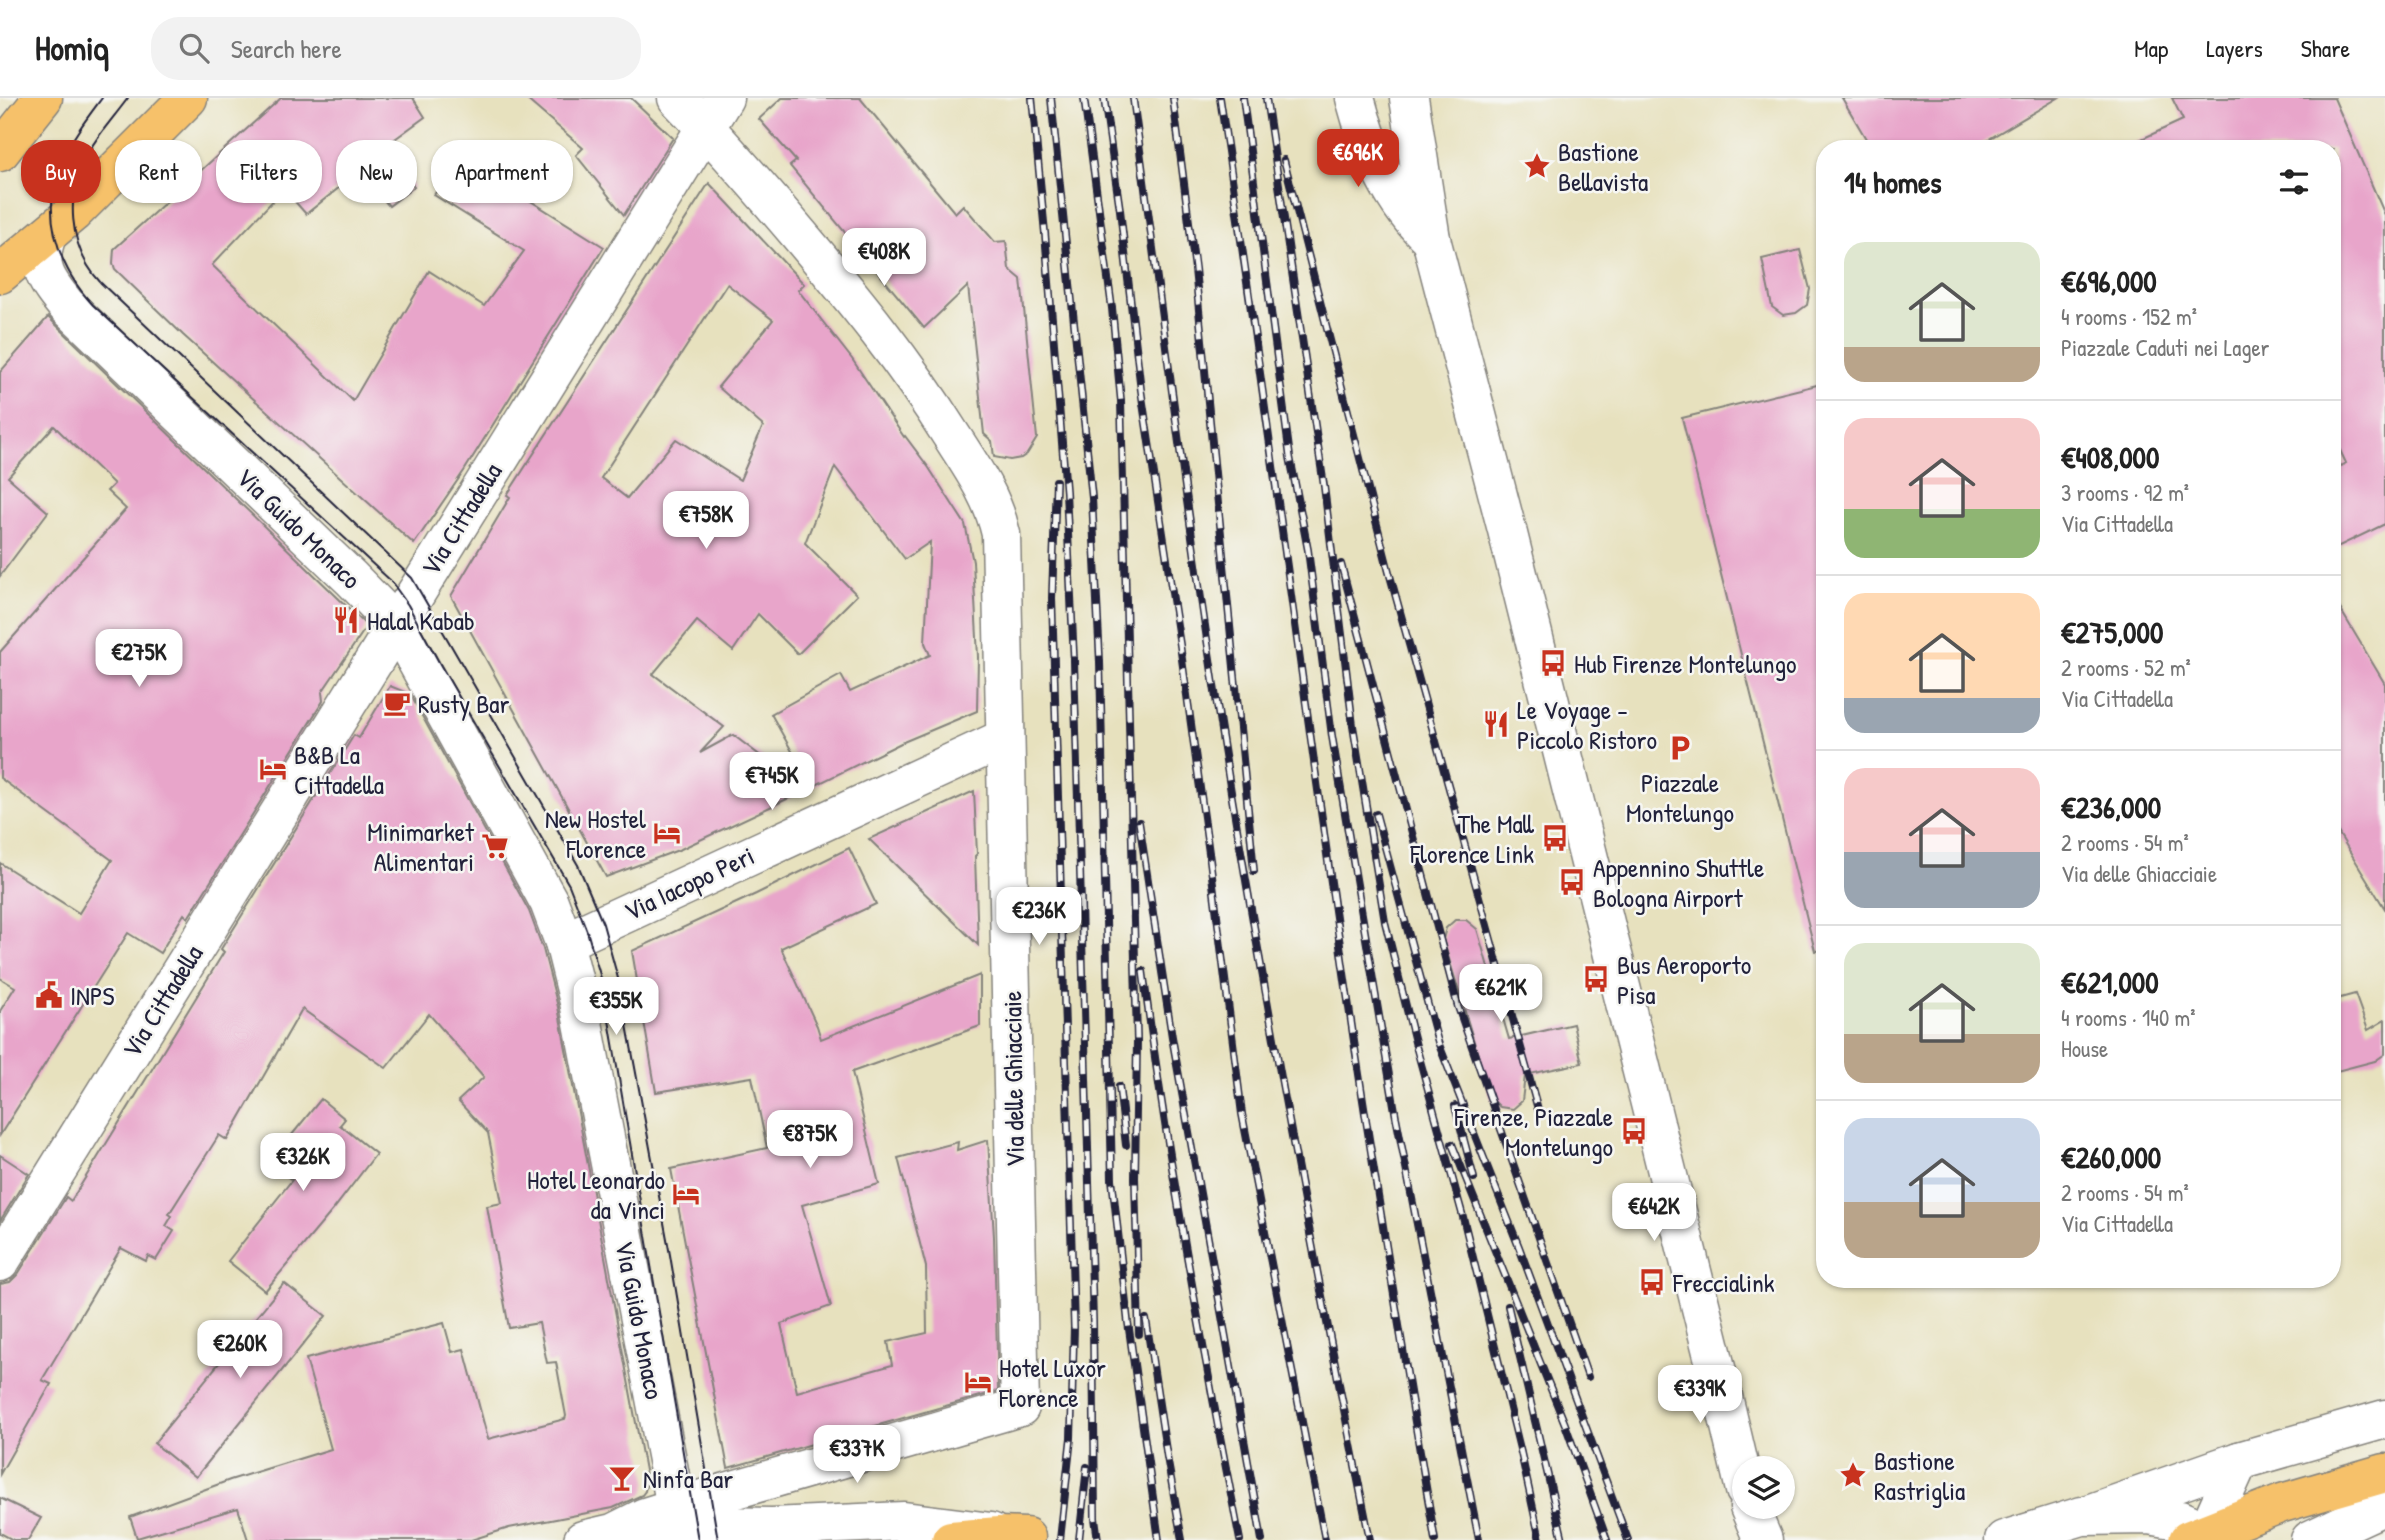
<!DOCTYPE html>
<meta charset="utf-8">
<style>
:root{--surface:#fff;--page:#f2f2f2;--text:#222;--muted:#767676;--line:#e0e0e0;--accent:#c8321e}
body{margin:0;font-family:"Patrick Hand",sans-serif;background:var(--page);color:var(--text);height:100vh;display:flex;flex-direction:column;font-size:26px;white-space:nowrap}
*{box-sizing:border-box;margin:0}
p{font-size:23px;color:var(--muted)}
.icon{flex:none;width:38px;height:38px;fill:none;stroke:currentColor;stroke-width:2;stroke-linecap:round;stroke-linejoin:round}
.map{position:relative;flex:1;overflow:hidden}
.details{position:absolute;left:1816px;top:42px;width:525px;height:1148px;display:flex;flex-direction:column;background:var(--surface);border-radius:28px;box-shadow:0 2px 5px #0004}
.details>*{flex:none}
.top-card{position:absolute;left:21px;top:42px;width:665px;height:63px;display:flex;gap:14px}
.buttons{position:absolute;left:1732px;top:1358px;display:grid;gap:14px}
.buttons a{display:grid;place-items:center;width:63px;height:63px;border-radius:50%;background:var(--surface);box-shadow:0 2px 5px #0004;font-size:35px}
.price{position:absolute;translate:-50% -60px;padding:0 16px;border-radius:14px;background:#fff;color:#222;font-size:23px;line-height:46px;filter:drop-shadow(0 2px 4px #0008)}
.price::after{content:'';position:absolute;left:50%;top:42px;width:21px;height:16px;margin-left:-10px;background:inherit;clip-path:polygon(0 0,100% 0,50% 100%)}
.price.on{background:var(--accent);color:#fff}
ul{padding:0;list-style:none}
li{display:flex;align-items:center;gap:21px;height:175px;padding:0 28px}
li+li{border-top:2px solid var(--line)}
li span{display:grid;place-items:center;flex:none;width:196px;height:140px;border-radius:21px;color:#555}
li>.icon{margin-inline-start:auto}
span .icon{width:84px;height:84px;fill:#fffc;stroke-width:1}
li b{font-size:30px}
h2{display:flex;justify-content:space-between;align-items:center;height:84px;padding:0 28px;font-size:30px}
.pill{padding:0 24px;border-radius:28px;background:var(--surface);box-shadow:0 2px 5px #0004;font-size:24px;line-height:63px}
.pill.on{background:var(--accent);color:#fff}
header{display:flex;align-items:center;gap:42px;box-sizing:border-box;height:98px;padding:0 35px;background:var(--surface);border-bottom:2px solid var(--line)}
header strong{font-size:33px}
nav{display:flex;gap:38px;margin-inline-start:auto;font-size:24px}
.search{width:490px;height:63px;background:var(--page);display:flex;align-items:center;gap:18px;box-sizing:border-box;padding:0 24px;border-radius:28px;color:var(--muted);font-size:26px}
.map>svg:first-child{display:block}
.building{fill:#e8a5ca;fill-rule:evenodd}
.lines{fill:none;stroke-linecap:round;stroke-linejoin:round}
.minor-casing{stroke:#84827c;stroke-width:41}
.tertiary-casing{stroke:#84827c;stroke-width:41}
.primary-casing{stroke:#84827c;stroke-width:41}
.minor{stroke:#fff;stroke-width:38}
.tertiary{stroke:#fff;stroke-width:38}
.primary{stroke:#f6c16b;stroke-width:38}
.tram{stroke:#22223b;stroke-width:2}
.rail-casing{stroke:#22223b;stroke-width:8}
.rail{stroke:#f6f6f2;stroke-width:5;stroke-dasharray:16;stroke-linecap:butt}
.labels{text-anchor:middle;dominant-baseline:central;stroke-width:5;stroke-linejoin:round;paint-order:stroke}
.poi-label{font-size:26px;fill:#22223b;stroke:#f6f6f2;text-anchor:start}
.street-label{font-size:26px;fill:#22223b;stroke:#f6f6f2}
</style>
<header>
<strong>Homiq</strong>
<div class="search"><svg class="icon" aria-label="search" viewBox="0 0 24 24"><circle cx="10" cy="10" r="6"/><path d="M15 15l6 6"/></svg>Search here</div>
<nav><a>Map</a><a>Layers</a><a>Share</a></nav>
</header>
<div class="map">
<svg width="2385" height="1442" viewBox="0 0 2385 1442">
<rect width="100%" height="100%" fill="#f6f6f2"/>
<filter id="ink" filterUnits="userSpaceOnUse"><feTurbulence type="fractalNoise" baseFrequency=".0143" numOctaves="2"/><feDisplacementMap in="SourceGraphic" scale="14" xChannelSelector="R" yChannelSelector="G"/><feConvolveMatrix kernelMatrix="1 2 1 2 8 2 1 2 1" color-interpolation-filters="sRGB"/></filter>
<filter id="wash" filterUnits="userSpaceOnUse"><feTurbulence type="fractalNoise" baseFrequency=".00686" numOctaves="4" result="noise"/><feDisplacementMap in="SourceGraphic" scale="28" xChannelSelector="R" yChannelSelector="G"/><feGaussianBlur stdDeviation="1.57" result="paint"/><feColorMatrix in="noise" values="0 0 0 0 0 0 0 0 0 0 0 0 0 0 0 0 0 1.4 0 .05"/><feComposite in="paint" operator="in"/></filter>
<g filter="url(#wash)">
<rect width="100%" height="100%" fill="#e7e1be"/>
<g id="blocks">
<g class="building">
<polygon points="281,0 413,0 425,19 384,49 414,89 389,108 360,73 306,116 284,91 212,167 353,303 429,173 484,208 524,153 434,97 459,58 604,149 464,373 414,446 183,237 115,171 113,165 114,151"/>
<polygon points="525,0 631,0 673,40 624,117 576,57 583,50"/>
<polygon points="782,0 860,0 955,115 963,107 995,144 1006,143 1009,171 1021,181 1037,340 1027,356 1021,360 1010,362 994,359 992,343 984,336 968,188 924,230 790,68 796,63 759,21"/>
<polygon points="1842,0 2058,0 1972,51 1872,51"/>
<polygon points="2172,0 2334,0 2385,117 2385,426 2333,451 2333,372 2346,365 2333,337 2333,51 2120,51 2183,22"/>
<path d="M 709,85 L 804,186 L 798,192 L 852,261 L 904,339 L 905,338 L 929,370 L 965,426 L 973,464 L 978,559 L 977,613 L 901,645 L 812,689 L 771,616 L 841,577 L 850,594 L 930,557 L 925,545 L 930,444 L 905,461 L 835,369 L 805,445 L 857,497 L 798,556 L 758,516 L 733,553 L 697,523 L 653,576 L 724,629 L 700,655 L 733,637 L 806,692 L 681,751 L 606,779 L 451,498 L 510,399 L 507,397 ZM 727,186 L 773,222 L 718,289 L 763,328 L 740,382 L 676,341 L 627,400 L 601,380 Z"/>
<polygon points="1800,152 1810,191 1807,207 1796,215 1783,217 1772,209 1762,161"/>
<polygon points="48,219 367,528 322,594 323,603 188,820 184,816 160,855 128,835 0,1037 0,913 15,889 0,880 0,765 79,815 112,762 0,680 0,554 126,411 107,393 114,386 54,328 8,379 48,414 0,478 0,274"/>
<polygon points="1825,285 1825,852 1815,853 1682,320"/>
<polygon points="2333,499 2385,586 2385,811 2333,726"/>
<polygon points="390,588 410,596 529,813 543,851 558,909 584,1046 633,1309 647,1383 645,1393 642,1397 613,1410 509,1430 471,1442 248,1442 238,1410 137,1440 130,1419 230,1382 331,1351 306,1261 444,1225 452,1254 464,1251 488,1341 565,1321 566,1318 556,1264 547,1265 539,1225 509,1230 487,1108 502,1105 488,1035 458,1003 484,979 429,916 386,970 302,911 227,1042 219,1037 169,1116 172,1118 166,1128 174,1133 156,1162 148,1158 146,1163 121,1150 42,1282 51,1286 0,1376 0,1186 10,1184 18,1176 66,1099 71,1103 224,854 221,851 354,637 359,640"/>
<polygon points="974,693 977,756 975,758 978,847 869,741"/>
<polygon points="849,750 876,806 781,850 817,928 821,941 980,877 980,928 852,974 879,1086 802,1107 831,1208 781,1226 797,1294 892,1267 888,1244 927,1235 926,1169 898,1060 958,1044 957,1052 988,1042 994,1139 998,1293 728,1370 671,1071 767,1050 752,979 656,994 632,853 756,796"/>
<polygon points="1455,822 1466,822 1477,831 1509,941 1573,926 1582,965 1525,977 1522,1003 1513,1011 1500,1009 1491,1000 1443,841 1446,830"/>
<polygon points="2355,896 2368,932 2385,922 2385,956 2375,963 2333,974 2333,902"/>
<polygon points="321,1001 345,1021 340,1027 376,1056 333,1112 265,1193 228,1163 292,1082 269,1065"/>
<polygon points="0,1057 29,1076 0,1123"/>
<polygon points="284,1185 326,1218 196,1379 154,1345"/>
<polygon points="0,1400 41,1420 28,1442 13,1442 0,1435"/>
</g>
</g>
</g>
<g filter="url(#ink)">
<use href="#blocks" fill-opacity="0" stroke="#84827c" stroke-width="2"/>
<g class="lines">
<defs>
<g id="minor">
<polyline points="1409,0 1431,141"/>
<path d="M 47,138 C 35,168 47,184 66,207 L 351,480 L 396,526 L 549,804 L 564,844 L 579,904 L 676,1409"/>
<polyline points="564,844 1005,640"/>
<polyline points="0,1164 724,0"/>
<polyline points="2091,1415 2239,1363 2385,1321"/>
<polyline points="650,1434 715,1428 772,1429 904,1423 991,1434"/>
<polyline points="2207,1434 2239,1363"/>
<path d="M 583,1442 L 613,1435 L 645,1419 L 692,1404 L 1020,1309 L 1001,436 C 993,399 971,368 951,337 C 904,262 854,201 797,134 C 758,88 719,43 677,0"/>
<polyline points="2310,1442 2385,1407"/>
</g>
<g id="tertiary">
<path d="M 1355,0 C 1368,50 1392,106 1431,141 L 1507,432 L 1722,1294 L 1745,1392"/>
<polyline points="1749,1409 1763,1442"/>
<polyline points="2004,1442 2082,1418 2149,1417 2166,1420 2180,1422 2207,1434"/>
</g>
<g id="primary">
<polyline points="0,54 43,0"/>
<polyline points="0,176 73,115 188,0"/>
<polyline points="951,1442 999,1438 1026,1439"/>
<polyline points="2188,1442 2282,1405 2385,1375"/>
</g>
</defs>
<use href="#minor" class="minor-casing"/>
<use href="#tertiary" class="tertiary-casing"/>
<use href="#primary" class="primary-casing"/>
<use href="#minor" class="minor"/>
<use href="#tertiary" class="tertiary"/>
<use href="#primary" class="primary"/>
<g class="tram">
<path d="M 102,0 C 88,19 73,38 63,60 C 39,111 56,167 93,207 L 391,483 L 408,507 L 441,568 L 569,787 L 587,833 L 603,887 L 698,1442"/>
<path d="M 128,0 C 115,18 100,34 89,53 C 64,94 68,150 101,185 L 412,480 L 578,767 L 603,826 L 619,884 L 670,1157 L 718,1442"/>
</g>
<defs>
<g id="rail">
<polyline points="1032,0 1045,135 1066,394 1074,563 1093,1224 1095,1420 1098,1442"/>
<polyline points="1051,0 1092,400 1100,564 1112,1081 1128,1224 1159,1442"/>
<polyline points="1084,0 1112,210 1121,303 1137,943 1135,1080 1139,1236"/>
<polyline points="1104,0 1120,112 1141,292 1180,547 1210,762 1242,1016 1325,1442"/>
<path d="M 1133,0 C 1166,247 1197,496 1239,742 C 1279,976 1323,1209 1370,1442"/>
<polyline points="1173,0 1195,171 1254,773"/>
<path d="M 1220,0 C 1268,316 1308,634 1355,950 C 1380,1115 1407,1278 1435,1442"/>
<polyline points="1243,0 1290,359 1308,452 1332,638 1396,1019 1479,1442"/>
<polyline points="1266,0 1324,388 1353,628 1385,824 1416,948 1462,1115 1521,1355 1540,1442"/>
<polyline points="1284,62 1389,474 1539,1015"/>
<polyline points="1056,383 1052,500 1074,1229 1071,1340 1060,1442"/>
<polyline points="1341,466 1458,909 1588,1279"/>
<polyline points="1376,716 1438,944 1519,1149 1628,1442"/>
<polyline points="1139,724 1172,939 1262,1442"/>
<path d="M 1143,873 C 1168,1064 1203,1253 1240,1442"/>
<polyline points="1119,988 1126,1047"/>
<polyline points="1455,1008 1474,1080"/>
<polyline points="1452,1046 1565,1326 1607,1442"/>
<polyline points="1508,1208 1563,1442"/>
<polyline points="1146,1221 1167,1359 1182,1442"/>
<polyline points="1079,1442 1087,1369"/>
</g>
</defs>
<use href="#rail" class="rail-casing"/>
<use href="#rail" class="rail"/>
</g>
</g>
<defs>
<symbol id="sight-bare" viewBox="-9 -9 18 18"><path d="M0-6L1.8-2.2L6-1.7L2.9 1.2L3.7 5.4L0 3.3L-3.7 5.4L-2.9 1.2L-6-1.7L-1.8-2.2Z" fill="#c8321e" stroke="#f6f6f2" stroke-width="2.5" paint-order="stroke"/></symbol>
<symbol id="restaurant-bare" viewBox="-9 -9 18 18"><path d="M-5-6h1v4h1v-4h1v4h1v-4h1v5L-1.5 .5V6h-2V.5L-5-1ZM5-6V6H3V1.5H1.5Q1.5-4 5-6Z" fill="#c8321e" stroke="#f6f6f2" stroke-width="2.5" paint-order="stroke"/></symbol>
<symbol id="bus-bare" viewBox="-9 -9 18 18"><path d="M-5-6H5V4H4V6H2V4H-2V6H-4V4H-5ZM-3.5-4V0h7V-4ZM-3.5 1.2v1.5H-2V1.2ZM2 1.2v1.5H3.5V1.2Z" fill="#c8321e" stroke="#f6f6f2" stroke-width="2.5" paint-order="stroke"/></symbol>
<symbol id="cafe-bare" viewBox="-9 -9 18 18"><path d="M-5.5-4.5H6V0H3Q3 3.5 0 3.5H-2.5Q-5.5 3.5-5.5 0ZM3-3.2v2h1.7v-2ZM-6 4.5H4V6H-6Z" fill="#c8321e" stroke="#f6f6f2" stroke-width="2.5" paint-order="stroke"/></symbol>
<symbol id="parking-bare" viewBox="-9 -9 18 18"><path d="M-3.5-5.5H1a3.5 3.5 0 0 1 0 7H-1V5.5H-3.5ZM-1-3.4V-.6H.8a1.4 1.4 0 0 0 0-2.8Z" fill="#c8321e" stroke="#f6f6f2" stroke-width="2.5" paint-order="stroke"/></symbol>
<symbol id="hotel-bare" viewBox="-9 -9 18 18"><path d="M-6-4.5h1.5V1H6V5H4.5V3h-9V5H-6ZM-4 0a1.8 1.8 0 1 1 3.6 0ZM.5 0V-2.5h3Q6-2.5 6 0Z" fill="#c8321e" stroke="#f6f6f2" stroke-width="2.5" paint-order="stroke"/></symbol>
<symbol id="supermarket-bare" viewBox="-9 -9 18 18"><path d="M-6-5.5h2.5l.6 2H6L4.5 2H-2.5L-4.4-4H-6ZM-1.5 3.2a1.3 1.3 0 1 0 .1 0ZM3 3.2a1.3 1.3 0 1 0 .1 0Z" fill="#c8321e" stroke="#f6f6f2" stroke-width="2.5" paint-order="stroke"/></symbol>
<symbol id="civic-bare" viewBox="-9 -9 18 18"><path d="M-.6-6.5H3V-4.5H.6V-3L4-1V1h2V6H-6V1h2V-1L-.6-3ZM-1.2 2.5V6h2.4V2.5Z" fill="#c8321e" stroke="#f6f6f2" stroke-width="2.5" paint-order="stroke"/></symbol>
<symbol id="bar-bare" viewBox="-9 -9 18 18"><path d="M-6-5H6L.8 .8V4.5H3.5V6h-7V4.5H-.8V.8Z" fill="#c8321e" stroke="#f6f6f2" stroke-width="2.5" paint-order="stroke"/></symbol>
</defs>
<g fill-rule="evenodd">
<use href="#sight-bare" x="1518" y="49" width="38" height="38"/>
<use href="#restaurant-bare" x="327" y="503" width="38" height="38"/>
<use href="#bus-bare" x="1534" y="546" width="38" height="38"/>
<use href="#cafe-bare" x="378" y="586" width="38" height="38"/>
<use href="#restaurant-bare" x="1477" y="607" width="38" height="38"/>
<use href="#parking-bare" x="1661" y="631" width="38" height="38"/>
<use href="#hotel-bare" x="254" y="652" width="38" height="38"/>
<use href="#hotel-bare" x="648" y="716" width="38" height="38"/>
<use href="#bus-bare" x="1536" y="721" width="38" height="38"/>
<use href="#supermarket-bare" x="476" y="729" width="38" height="38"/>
<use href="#bus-bare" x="1553" y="765" width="38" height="38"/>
<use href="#bus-bare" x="1577" y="862" width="38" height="38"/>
<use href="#civic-bare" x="30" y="878" width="38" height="38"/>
<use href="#bus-bare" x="1615" y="1014" width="38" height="38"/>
<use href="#hotel-bare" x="667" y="1077" width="38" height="38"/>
<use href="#bus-bare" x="1633" y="1165" width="38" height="38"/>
<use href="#hotel-bare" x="959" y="1265" width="38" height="38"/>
<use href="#sight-bare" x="1834" y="1358" width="38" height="38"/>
<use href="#bar-bare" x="603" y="1361" width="38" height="38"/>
</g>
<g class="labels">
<g class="poi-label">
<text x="1558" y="53">Bastione<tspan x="1558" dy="30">Bellavista</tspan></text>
<text x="367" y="522">Halal Kabab</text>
<text x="1574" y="565">Hub Firenze Montelungo</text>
<text x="418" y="605">Rusty Bar</text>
<text x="1517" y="611">Le Voyage -<tspan x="1517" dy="30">Piccolo Ristoro</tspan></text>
<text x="294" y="656">B&amp;B La<tspan x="294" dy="30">Cittadella</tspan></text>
<text x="1680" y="684" text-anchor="middle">Piazzale<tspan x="1680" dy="30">Montelungo</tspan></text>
<text x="646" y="720" text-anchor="end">New Hostel<tspan x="646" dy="30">Florence</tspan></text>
<text x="1534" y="725" text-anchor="end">The Mall<tspan x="1534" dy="30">Florence Link</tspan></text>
<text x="474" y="733" text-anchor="end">Minimarket<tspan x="474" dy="30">Alimentari</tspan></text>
<text x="1593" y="769">Appennino Shuttle<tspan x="1593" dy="30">Bologna Airport</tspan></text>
<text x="1617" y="866">Bus Aeroporto<tspan x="1617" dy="30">Pisa</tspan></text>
<text x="70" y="897">INPS</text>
<text x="1613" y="1018" text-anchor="end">Firenze, Piazzale<tspan x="1613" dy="30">Montelungo</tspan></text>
<text x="665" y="1081" text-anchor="end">Hotel Leonardo<tspan x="665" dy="30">da Vinci</tspan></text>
<text x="1673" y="1184">Freccialink</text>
<text x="999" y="1269">Hotel Luxor<tspan x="999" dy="30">Florence</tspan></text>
<text x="1874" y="1362">Bastione<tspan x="1874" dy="30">Rastriglia</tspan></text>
<text x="643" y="1380">Ninfa Bar</text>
</g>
<g class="street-label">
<text transform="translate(461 421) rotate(-58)">Via Cittadella</text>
<text transform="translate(299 430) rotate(44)">Via Guido Monaco</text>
<text transform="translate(689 785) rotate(-25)">Via Iacopo Peri</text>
<text transform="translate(162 903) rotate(-58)">Via Cittadella</text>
<text transform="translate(1013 981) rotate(-91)">Via delle Ghiacciaie</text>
<text transform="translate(640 1222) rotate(79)">Via Guido Monaco</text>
</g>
</g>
</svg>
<div class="buttons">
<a><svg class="icon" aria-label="layers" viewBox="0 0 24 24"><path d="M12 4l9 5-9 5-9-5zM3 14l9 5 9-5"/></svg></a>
</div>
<b class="price on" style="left:1358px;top:91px">€696K</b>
<b class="price" style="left:884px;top:190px">€408K</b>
<b class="price" style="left:706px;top:453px">€758K</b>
<b class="price" style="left:139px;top:591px">€275K</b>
<b class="price" style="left:772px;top:714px">€745K</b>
<b class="price" style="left:1039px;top:849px">€236K</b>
<b class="price" style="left:1501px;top:926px">€621K</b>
<b class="price" style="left:616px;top:939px">€355K</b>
<b class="price" style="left:810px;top:1072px">€875K</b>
<b class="price" style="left:303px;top:1095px">€326K</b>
<b class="price" style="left:1654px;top:1145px">€642K</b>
<b class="price" style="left:240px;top:1282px">€260K</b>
<b class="price" style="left:1700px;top:1327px">€339K</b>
<b class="price" style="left:857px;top:1387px">€337K</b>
<div class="top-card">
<a class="pill on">Buy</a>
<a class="pill">Rent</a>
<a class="pill">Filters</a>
<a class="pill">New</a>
<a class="pill">Apartment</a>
</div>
<section class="details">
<h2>14 homes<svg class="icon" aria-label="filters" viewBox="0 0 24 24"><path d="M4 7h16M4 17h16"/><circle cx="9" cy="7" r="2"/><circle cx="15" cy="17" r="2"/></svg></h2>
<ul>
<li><span style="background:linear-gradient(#dfe7d0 75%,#b9a48a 0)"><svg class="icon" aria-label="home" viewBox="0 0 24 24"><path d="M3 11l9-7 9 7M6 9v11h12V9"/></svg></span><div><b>€696,000</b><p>4 rooms · 152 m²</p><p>Piazzale Caduti nei Lager</p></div></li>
<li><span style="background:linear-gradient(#f6c9c9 65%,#8fb573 0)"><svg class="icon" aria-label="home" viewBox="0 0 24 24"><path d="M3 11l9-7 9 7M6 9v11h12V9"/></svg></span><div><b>€408,000</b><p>3 rooms · 92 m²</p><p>Via Cittadella</p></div></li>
<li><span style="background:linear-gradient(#ffd9b3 75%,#9aa5b1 0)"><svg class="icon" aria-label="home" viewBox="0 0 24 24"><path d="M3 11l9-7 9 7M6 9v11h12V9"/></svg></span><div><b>€275,000</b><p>2 rooms · 52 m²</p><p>Via Cittadella</p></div></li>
<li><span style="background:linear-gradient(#f6c9c9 60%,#9aa5b1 0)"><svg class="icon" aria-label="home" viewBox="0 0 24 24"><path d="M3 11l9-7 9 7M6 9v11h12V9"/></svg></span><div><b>€236,000</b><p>2 rooms · 54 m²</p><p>Via delle Ghiacciaie</p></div></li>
<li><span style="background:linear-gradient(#dfe7d0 65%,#b9a48a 0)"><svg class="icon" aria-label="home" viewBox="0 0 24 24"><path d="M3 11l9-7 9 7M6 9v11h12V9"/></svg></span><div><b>€621,000</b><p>4 rooms · 140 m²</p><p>House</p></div></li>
<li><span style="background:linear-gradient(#c9d6e8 60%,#b9a48a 0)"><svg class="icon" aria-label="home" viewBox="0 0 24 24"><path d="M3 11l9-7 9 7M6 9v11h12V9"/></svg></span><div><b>€260,000</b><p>2 rooms · 54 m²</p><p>Via Cittadella</p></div></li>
</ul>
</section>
</div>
